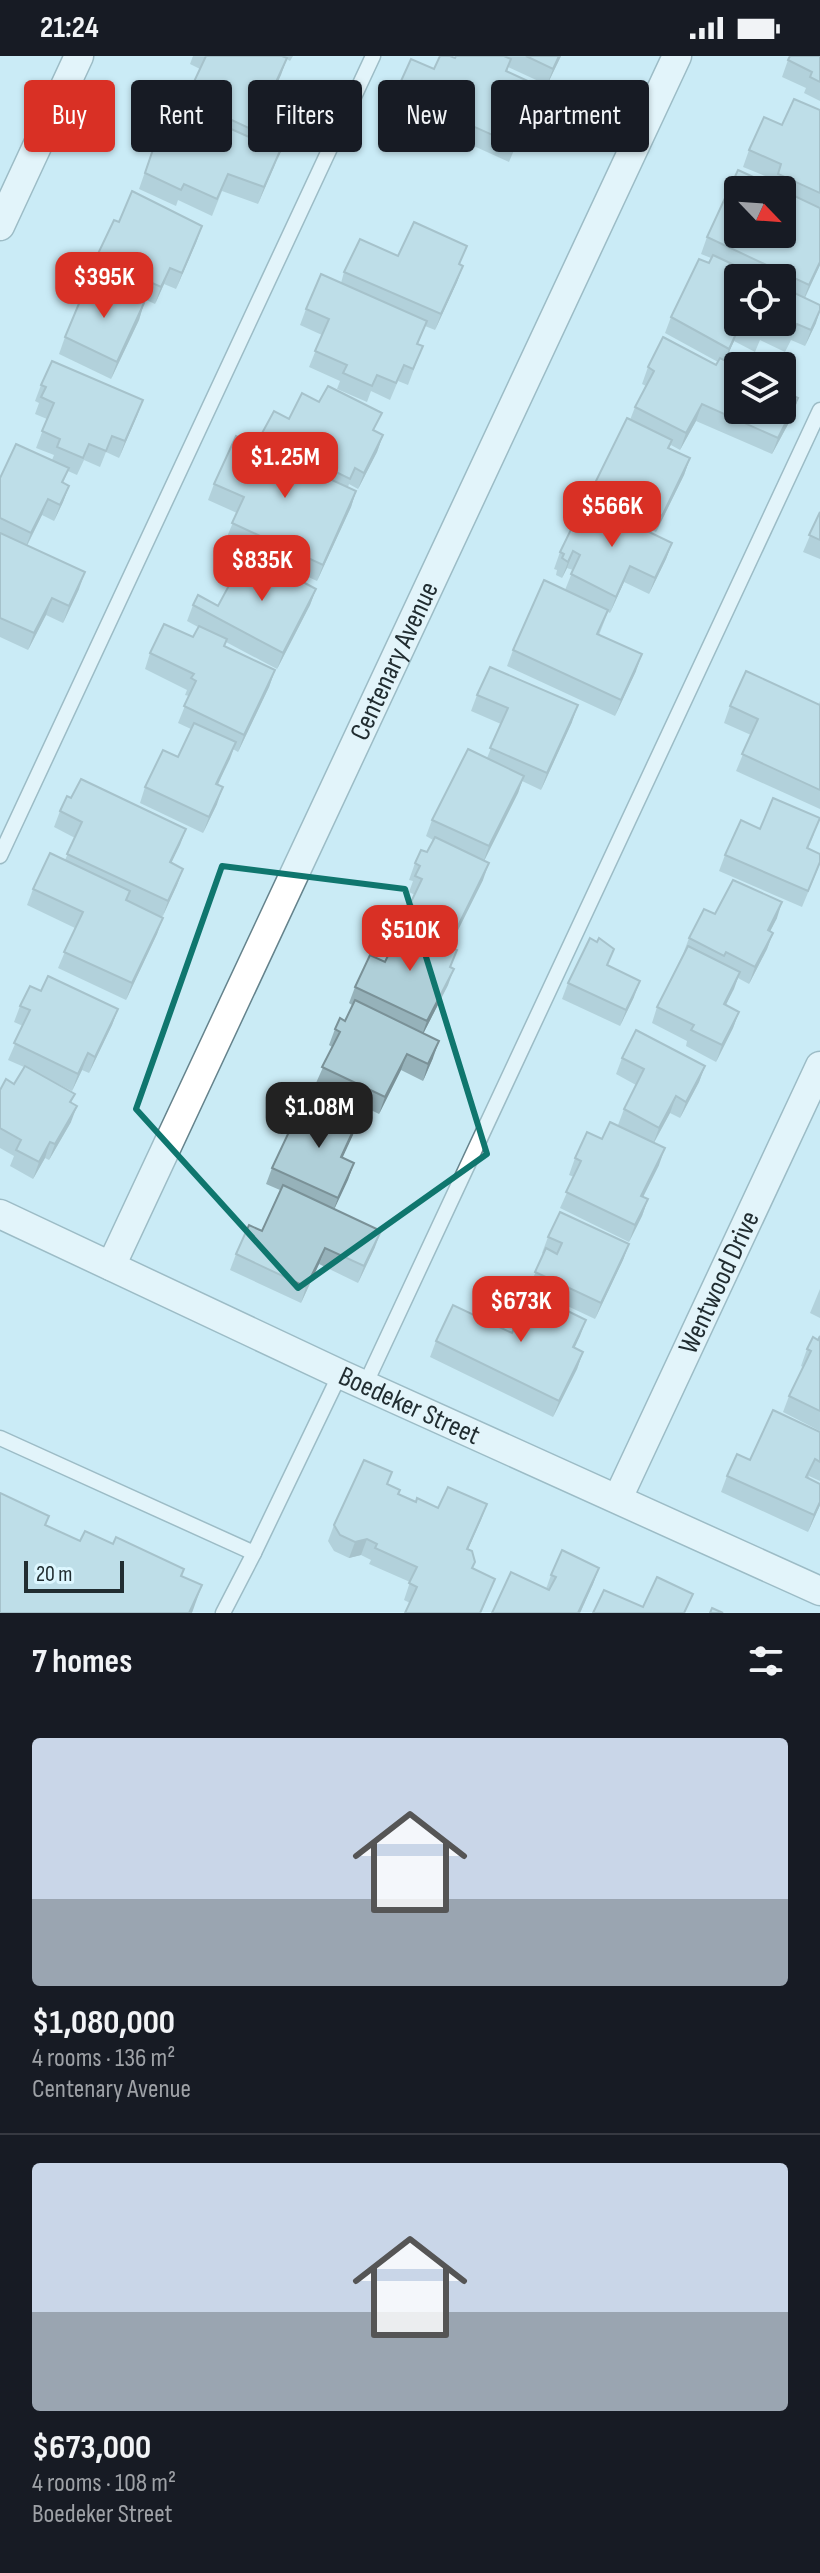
<!DOCTYPE html>
<meta charset="utf-8">
<style>
:root{--surface:#171b24;--page:#242831;--text:#f1f3f6;--muted:#9ea1a6;--line:#363941;--accent:#d93025}
body{margin:0;font-family:"Sofia Sans Condensed",sans-serif;background:var(--page);color:var(--text);height:100vh;display:flex;flex-direction:column;font-size:30px;white-space:nowrap}
*{box-sizing:border-box;margin:0}
p{font-size:26px;color:var(--muted)}
.icon{flex:none;width:44px;height:44px;fill:none;stroke:currentColor;stroke-width:2;stroke-linecap:round;stroke-linejoin:round}
.map{position:relative;height:1557px;overflow:hidden}
.sheet{display:flex;flex-direction:column;background:var(--surface);flex:1}
.sheet>*{flex:none}
.top-card{position:absolute;left:24px;top:24px;width:772px;height:72px;display:flex;gap:16px}
.needle{width:52px;rotate:115deg}
.tools{position:absolute;left:724px;top:120px;display:grid;gap:16px}
.tools a{display:grid;place-items:center;width:72px;height:72px;border-radius:8px;background:var(--surface);box-shadow:0 2px 6px #0004;font-size:40px}
.scale{position:absolute;left:24px;bottom:20px;width:100px;box-sizing:border-box;padding-left:8px;border:4px solid #212d31;border-top:0;font-size:22px;line-height:28px;white-space:nowrap;color:#212d31;-webkit-text-stroke:6px #ddf7ff;paint-order:stroke}
.price{position:absolute;translate:-50% -68px;padding:0 18px;border-radius:16px;background:var(--accent);color:#fff;font-size:26px;line-height:52px;filter:drop-shadow(0 2px 4px #0008)}
.price::after{content:'';position:absolute;left:50%;top:48px;width:24px;height:18px;margin-left:-12px;background:inherit;clip-path:polygon(0 0,100% 0,50% 100%)}
.price.selected{background:#222;color:#fff}
ul{padding:0;list-style:none}
li{display:grid;align-content:center;gap:16px;height:424px;padding:0 32px}
li+li{border-top:2px solid var(--line)}
li span{display:grid;place-items:center;height:248px;border-radius:8px;color:#555}
li>.icon{margin-inline-start:auto}
span .icon{width:144px;height:144px;fill:#fffc;stroke-width:1}
li b{font-size:34px}
h2{display:flex;justify-content:space-between;align-items:center;height:96px;padding:0 32px;font-size:34px}
.chip{padding:0 28px;border-radius:8px;background:var(--surface);box-shadow:0 2px 6px #0004;font-size:28px;line-height:72px}
.chip.selected{background:var(--accent);color:#fff}
.status{display:flex;justify-content:space-between;align-items:center;height:56px;padding:0 40px;background:var(--surface);direction:ltr}
.status svg{height:22px;fill:currentColor}
.map>svg:first-child{display:block}
.lines{fill:none;stroke-linecap:round;stroke-linejoin:round}
.service-casing{stroke:#65838c;stroke-width:17}
.minor-casing{stroke:#65838c;stroke-width:31}
.service{stroke:#fff;stroke-width:14}
.minor{stroke:#fff;stroke-width:28}
.wall{fill:#96b2ba;fill-rule:evenodd}
.shaded-wall{fill:#7a9197}
.building{fill:#afcfd8;stroke:#7a9197;stroke-width:2}
.marked{fill:none;stroke:#0f766e;stroke-width:6;stroke-linejoin:round}
.labels{text-anchor:middle;dominant-baseline:central;stroke-width:7;stroke-linejoin:round;paint-order:stroke}
.street-label{font-size:28px;fill:#212d31;stroke:#ddf7ff}
</style>
<div class="status"><b>21:24</b><svg viewBox="0 0 49 12"><path d="M0 12V9h3v3zM5 12V6h3v6zM10 12V3h3v9zM15 12V0h3v12zM26 1h20v11H26zM47 4h2v5h-2z"/></svg></div>
<div class="map">
<svg width="820" height="1557" viewBox="0 0 820 1557">
<rect width="100%" height="100%" fill="#caebf5"/>
<g class="lines">
<defs>
<g id="service">
<polyline points="0,800 373,0"/>
<polyline points="365,1329 820,354"/>
<polyline points="0,1382 254,1497 340,1318"/>
<polyline points="223,1557 254,1497"/>
</g>
<g id="minor">
<polyline points="0,170 79,0"/>
<path id="s1" d="M 0,1158 L 340,1318 L 820,1535"/>
<path id="s2" d="M 111,1210 L 677,0"/>
<path id="s3" d="M 618,1442 L 820,1010"/>
</g>
</defs>
<use href="#service" class="service-casing"/>
<use href="#minor" class="minor-casing"/>
<use href="#service" class="service"/>
<use href="#minor" class="minor"/>
</g>
<g class="wall">
<polygon points="193,0 293,0 290,5 287,3 271,40 299,53 293,70 276,104 258,148 222,135 212,160 178,144 176,150 139,133 160,73 166,76 189,63 205,62 205,61 185,48 200,13 190,8"/>
<polygon points="456,0 561,0 547,29 508,11 507,16 524,43 516,59 520,80 509,106 390,52 396,36 434,13 455,2"/>
<polygon points="820,0 820,45 804,37 806,32 782,21 788,4"/>
<path d="M 820,54 L 820,209 L 805,242 L 816,267 L 805,290 L 791,284 L 785,296 L 760,284 L 755,296 L 734,285 L 725,305 L 798,342 L 793,359 L 772,398 L 696,365 L 680,394 L 671,389 L 669,392 L 690,402 L 684,419 L 656,476 L 589,443 L 595,427 L 630,364 L 635,351 L 646,330 L 642,328 L 648,311 L 716,309 L 718,306 L 665,277 L 671,261 L 711,202 L 701,198 L 707,181 L 773,130 L 775,124 L 743,111 L 749,94 L 782,69 ZM 738,222 L 782,222 L 782,266 Z"/>
<polygon points="119,166 202,170 176,233 164,228 155,248 90,218 96,202"/>
<polygon points="398,200 463,210 457,226 435,274 425,270 418,288 423,290 408,329 398,325 390,344 371,335 367,346 337,333 340,325 309,311 322,279 300,269 306,253 341,227 344,216"/>
<polygon points="144,247 139,264 111,323 59,298 65,281"/>
<polygon points="41,329 143,344 119,402 106,396 100,411 84,404 77,419 68,415 63,427 69,430 63,446 54,465 42,459 27,490 79,533 63,567 46,559 28,594 0,581 0,422 52,404 54,399 36,392 47,363 35,358 39,347 35,345"/>
<polygon points="375,375 383,379 377,396 358,433 349,428 348,431 356,435 351,451 317,525 226,483 237,457 208,444 214,428 257,390 261,379"/>
<polygon points="820,456 820,503 803,496"/>
<polygon points="672,487 666,503 649,538 624,526 610,557 608,556 599,579 636,615 615,660 507,610 513,594 565,534 573,514 567,512 562,522 556,519 557,514 554,513 560,496"/>
<polygon points="316,533 310,549 277,613 226,586 224,590 275,614 269,631 238,696 233,693 218,729 217,748 203,777 140,747 145,731 178,701 191,673 178,667 189,640 185,639 187,634 145,613 150,597 193,581 198,571 187,565 193,549 218,550"/>
<polygon points="477,639 572,666 541,734 522,725 518,737 484,805 483,824 451,888 404,865 415,839 409,836 413,825 409,824 415,807 427,796 433,784 426,780 432,764 487,702 501,668 471,655"/>
<polygon points="820,645 820,753 736,715 751,679 724,667 730,650 819,648"/>
<polygon points="71,742 186,773 171,807 183,813 177,829 162,861 157,878 126,944 58,912 75,872 27,849 33,833 65,804 75,782 54,771 60,755"/>
<polygon points="814,778 808,793 820,808 802,851 719,815 725,799"/>
<polygon points="715,858 777,862 770,875 773,877 767,893 749,928 738,922 726,949 739,956 733,972 716,1006 686,990 687,985 652,967 657,951 683,898 689,882"/>
<polygon points="385,906 451,911 448,929 423,978 433,1002 423,1025 401,1014 379,1058 316,1027 332,991 329,989 335,973 345,965 352,949 349,947 355,931"/>
<polygon points="608,910 634,941 620,970 562,943 568,927"/>
<polygon points="41,935 118,953 112,969 89,1017 82,1014 72,1035 41,1019 75,1038 71,1047 71,1066 49,1104 45,1102 33,1123 10,1110 14,1100 0,1092 0,1034 14,1028 24,1011 8,1004 23,970 14,966 20,950"/>
<polygon points="622,1002 705,1010 699,1026 680,1062 670,1057 654,1087 659,1109 643,1141 648,1143 642,1160 629,1186 560,1152 574,1121 569,1119 575,1102 602,1083 618,1069 624,1053 636,1029 616,1018"/>
<polygon points="359,1062 342,1102 354,1107 334,1153 375,1191 358,1227 319,1208 301,1247 230,1214 236,1198 262,1175 280,1134 266,1128 272,1112 307,1069"/>
<polygon points="548,1181 629,1188 623,1204 595,1263 529,1232 543,1198 542,1197"/>
<polygon points="820,1233 820,1262 810,1257"/>
<polygon points="586,1264 574,1292 583,1296 577,1313 553,1361 430,1301 436,1285 512,1277"/>
<polygon points="820,1280 820,1375 783,1356 789,1340 803,1311 801,1310 807,1293 818,1284"/>
<polygon points="820,1376 820,1425 809,1420 808,1422 820,1428 820,1449 808,1476 721,1436 727,1420 750,1404"/>
<polygon points="388,1428 398,1438 416,1446 438,1452 487,1448 468,1493 473,1512 495,1523 481,1557 405,1557 410,1547 404,1544 410,1526 369,1508 371,1504 361,1499 349,1502 334,1495 328,1485 334,1469"/>
<polygon points="599,1512 593,1528 580,1557 546,1533 551,1519"/>
</g>
<g class="shaded-wall">
<polygon points="559,0 561,0 547,29 553,13"/>
<polygon points="287,2 281,19 264,56 270,39"/>
<polygon points="299,53 293,70 277,104 283,88"/>
<polygon points="280,95 274,111 258,148 264,131"/>
<polygon points="202,170 196,187 176,233 182,217"/>
<polygon points="820,206 820,209 803,245 809,229"/>
<polygon points="463,210 457,226 435,274 441,258"/>
<polygon points="170,212 164,228 155,248 161,231"/>
<polygon points="144,247 139,264 111,323 117,306"/>
<polygon points="820,254 816,267 805,290 811,274"/>
<polygon points="740,269 734,285 723,309 729,293"/>
<polygon points="798,342 793,359 772,398 778,382"/>
<polygon points="143,344 137,360 119,402 125,385"/>
<polygon points="702,348 696,365 680,394 686,377"/>
<polygon points="383,379 377,396 358,433 364,417"/>
<polygon points="690,402 684,419 656,476 662,460"/>
<polygon points="69,430 63,446 54,465 60,449"/>
<polygon points="356,435 351,451 317,525 323,509"/>
<polygon points="48,443 42,459 25,493 31,477"/>
<polygon points="672,487 666,503 649,538 655,522"/>
<polygon points="573,495 567,512 562,522 568,506"/>
<polygon points="630,510 624,526 610,557 616,541"/>
<polygon points="85,516 79,533 63,567 69,550"/>
<polygon points="316,533 310,549 277,613 283,597"/>
<polygon points="52,542 46,559 28,594 34,577"/>
<polygon points="642,598 636,615 615,660 621,644"/>
<polygon points="275,614 269,631 238,696 244,679"/>
<polygon points="578,649 572,666 541,734 547,717"/>
<polygon points="236,686 230,703 210,744 216,728"/>
<polygon points="524,720 518,737 483,807 489,790"/>
<polygon points="223,731 217,748 203,777 209,761"/>
<polygon points="186,773 180,789 164,822 170,806"/>
<polygon points="489,807 483,824 451,888 457,872"/>
<polygon points="183,813 177,829 162,862 168,845"/>
<polygon points="782,846 777,862 762,891 768,874"/>
<polygon points="163,862 157,878 126,944 132,927"/>
<polygon points="773,877 767,893 749,928 755,911"/>
<polygon points="454,913 448,929 421,982 427,965"/>
<polygon points="740,916 734,933 718,964 724,948"/>
<polygon points="640,925 634,941 620,970 626,954"/>
<polygon points="118,953 112,969 89,1017 95,1001"/>
<polygon points="739,956 733,972 716,1006 722,989"/>
<polygon points="439,985 433,1002 423,1025 428,1008"/>
<polygon points="88,997 82,1014 72,1035 78,1018"/>
<polygon points="407,998 401,1014 379,1058 385,1041"/>
<polygon points="705,1010 699,1026 680,1062 686,1046"/>
<polygon points="676,1040 670,1057 653,1088 659,1072"/>
<polygon points="77,1050 71,1066 49,1104 55,1088"/>
<polygon points="359,1062 353,1079 335,1118 341,1101"/>
<polygon points="50,1086 45,1102 33,1123 39,1106"/>
<polygon points="665,1092 659,1109 635,1157 641,1140"/>
<polygon points="354,1107 348,1124 332,1158 338,1142"/>
<polygon points="648,1143 642,1160 629,1186 635,1169"/>
<polygon points="381,1175 375,1191 358,1227 364,1210"/>
<polygon points="629,1188 623,1204 595,1263 601,1247"/>
<polygon points="325,1192 319,1208 301,1247 306,1231"/>
<polygon points="586,1264 580,1280 567,1308 573,1291"/>
<polygon points="583,1296 577,1313 553,1361 559,1345"/>
<polygon points="820,1446 820,1449 808,1476 814,1459"/>
<polygon points="487,1448 481,1464 461,1509 467,1493"/>
<polygon points="367,1483 361,1499 349,1502 355,1486"/>
<polygon points="599,1512 593,1528 580,1557 578,1557"/>
<polygon points="202,1529 192,1557 189,1557"/>
</g>
<g class="building">
<polygon points="206,0 282,0 287,2 270,39 299,53 283,88 208,53 212,45 191,32"/>
<polygon points="440,0 450,0 455,2 456,0 504,0 511,3 506,15 530,26 515,59 526,64 515,89 396,36 411,3 434,13"/>
<polygon points="526,0 559,0 553,13"/>
<polygon points="790,0 820,0 820,26 810,21 812,16 788,4"/>
<polygon points="794,43 820,54 820,137 778,118 781,108 749,94 764,61 782,69"/>
<polygon points="175,56 189,63 191,57 211,64 280,95 264,131 228,118 217,143 184,128 181,134 145,117 160,73 166,76"/>
<polygon points="738,114 782,134 738,134 738,178 782,178 782,134 820,152 820,206 809,229 707,181"/>
<polygon points="132,135 202,170 182,217 170,212 161,231 96,202 114,164 119,166"/>
<polygon points="414,166 467,190 459,208 463,210 441,258 344,216 360,183 398,200"/>
<polygon points="713,199 762,222 738,222 738,266 782,266 782,231 820,249 820,254 811,274 797,268 791,279 766,268 761,279 740,269 729,293 671,261 699,203 709,207"/>
<polygon points="321,218 427,265 417,288 423,290 413,313 404,309 396,327 377,319 372,330 343,317 347,309 315,295 329,263 306,253"/>
<polygon points="90,221 144,247 117,306 65,281"/>
<polygon points="663,281 716,309 720,302 738,311 738,354 782,354 782,334 798,342 778,382 702,348 686,377 635,351 654,315 648,311"/>
<polygon points="52,305 143,344 125,385 112,380 106,395 89,388 83,402 57,391 60,383 42,375 54,347 41,341 46,331 41,329"/>
<polygon points="328,330 382,357 373,374 383,379 364,417 355,412 350,423 261,379 274,355 289,363 302,337 319,346"/>
<polygon points="627,362 672,384 668,392 690,402 662,460 595,427"/>
<polygon points="236,380 356,435 323,509 232,467 244,441 214,428"/>
<polygon points="16,388 69,412 62,426 69,430 60,449 48,443 31,477 0,462 0,422"/>
<polygon points="585,445 672,487 655,522 630,510 616,541 571,518 580,499 573,495 568,506 562,502 564,498 560,496"/>
<polygon points="820,456 820,484 809,479"/>
<polygon points="0,477 85,516 69,550 52,542 34,577 0,562"/>
<polygon points="247,496 316,533 283,597 193,549 198,539 218,550"/>
<polygon points="544,524 608,554 597,578 642,598 621,644 513,594"/>
<polygon points="164,568 193,581 199,570 227,583 224,590 275,614 244,679 184,650 196,625 191,622 194,618 150,597"/>
<polygon points="490,611 578,649 547,717 490,692 508,652 477,639"/>
<polygon points="746,615 820,649 820,734 742,698 758,663 730,650"/>
<polygon points="194,667 236,686 216,728 223,731 209,761 145,731 163,694 178,701"/>
<polygon points="468,693 524,720 489,790 432,764"/>
<polygon points="81,723 186,773 170,806 183,813 168,845 67,798 82,766 60,755 67,740 71,742"/>
<polygon points="773,742 820,762 807,792 820,798 820,806 808,835 725,799 741,764 760,773"/>
<polygon points="435,781 489,807 457,872 410,848 422,823 415,820 420,810 415,807 421,794 427,796"/>
<polygon points="50,797 130,835 126,844 163,862 132,927 64,896 83,856 33,833"/>
<polygon points="733,824 782,846 768,874 773,877 755,911 726,896 724,900 689,882 704,853 715,858"/>
<polygon points="403,868 457,894 450,911 454,913 427,965 355,931 370,899 385,906"/>
<polygon points="590,882 597,886 599,882 614,893 607,909 640,925 626,954 568,927"/>
<polygon points="688,890 740,916 724,948 739,956 722,989 691,974 694,969 657,951"/>
<polygon points="48,920 118,953 95,1001 88,997 78,1018 14,987 30,954 20,950 30,930 41,935"/>
<polygon points="355,944 439,985 428,1008 407,998 385,1041 322,1011 340,976 335,973 340,962 345,965"/>
<polygon points="636,974 705,1010 686,1046 676,1040 659,1072 624,1053 644,1013 622,1002"/>
<polygon points="25,1010 75,1038 70,1046 77,1050 55,1088 50,1086 39,1106 16,1094 21,1084 0,1072 0,1034 6,1023 14,1028"/>
<polygon points="319,1044 359,1062 341,1101 354,1107 338,1142 272,1112 295,1063 307,1069"/>
<polygon points="610,1066 665,1092 641,1140 648,1143 635,1169 566,1136 581,1105 575,1102 587,1076 602,1083"/>
<polygon points="283,1129 381,1175 364,1210 325,1192 306,1231 236,1198 249,1169 262,1175"/>
<polygon points="560,1156 629,1188 601,1247 535,1216 546,1192 557,1198 562,1187 548,1181"/>
<polygon points="531,1237 586,1264 573,1291 583,1296 559,1345 436,1285 453,1249 512,1277"/>
<polygon points="820,1280 820,1355 789,1340 811,1295 807,1293 813,1281 818,1284"/>
<polygon points="773,1354 820,1376 820,1406 815,1403 806,1421 820,1428 820,1446 814,1459 727,1420 737,1398 750,1404"/>
<polygon points="364,1404 392,1416 387,1428 400,1434 398,1438 416,1446 417,1442 438,1452 448,1431 487,1448 467,1493 472,1495 475,1506 472,1512 495,1523 480,1557 405,1557 417,1531 409,1527 417,1511 375,1492 377,1488 367,1483 355,1486 340,1479 334,1469"/>
<polygon points="0,1437 49,1460 45,1469 80,1485 85,1475 113,1488 116,1481 184,1513 181,1520 202,1529 189,1557 0,1557"/>
<polygon points="562,1494 599,1512 578,1557 492,1557 511,1516 549,1534 556,1521 551,1519"/>
<polygon points="657,1521 693,1538 684,1557 593,1557 604,1534 643,1551"/>
<polygon points="712,1552 723,1557 710,1557"/>
</g>
<path d="M0 0H820V1557H0ZM 222,810 L 405,833 L 487,1098 L 298,1232 L 136,1053 Z" fill="#caebf5" fill-opacity=".55" fill-rule="evenodd"/>
<path class="marked" d="M 222,810 L 405,833 L 487,1098 L 298,1232 L 136,1053 Z"/>
<g class="labels">
<g class="street-label">
<text stroke="none"><textPath href="#s2" startOffset="668">Centenary Avenue</textPath></text>
<text stroke="none"><textPath href="#s3" startOffset="238">Wentwood Drive</textPath></text>
<text stroke="none"><textPath href="#s1" startOffset="452">Boedeker Street</textPath></text>
</g>
</g>
</svg>
<div class="tools">
<a><svg class="needle" viewBox="-14 -14 28 28"><path d="M0-13l5 13h-10z" fill="#e53935"/><path d="M0 13l5-13h-10z" fill="#9ea1a6"/></svg></a>
<a><svg class="icon" aria-label="locate" viewBox="0 0 24 24"><circle cx="12" cy="12" r="6"/><path d="M12 2v4M12 18v4M2 12h4M18 12h4"/></svg></a>
<a><svg class="icon" aria-label="layers" viewBox="0 0 24 24"><path d="M12 4l9 5-9 5-9-5zM3 14l9 5 9-5"/></svg></a>
</div>
<div class="scale">20 m</div>
<b class="price" style="left:104px;top:264px">$395K</b>
<b class="price" style="left:285px;top:444px">$1.25M</b>
<b class="price" style="left:612px;top:493px">$566K</b>
<b class="price" style="left:262px;top:547px">$835K</b>
<b class="price" style="left:410px;top:917px">$510K</b>
<b class="price selected" style="left:319px;top:1094px">$1.08M</b>
<b class="price" style="left:521px;top:1288px">$673K</b>
<div class="top-card">
<a class="chip selected">Buy</a>
<a class="chip">Rent</a>
<a class="chip">Filters</a>
<a class="chip">New</a>
<a class="chip">Apartment</a>
</div>
</div>
<section class="sheet">
<h2>7 homes<svg class="icon" aria-label="filters" viewBox="0 0 24 24"><path d="M4 7h16M4 17h16"/><circle cx="9" cy="7" r="2"/><circle cx="15" cy="17" r="2"/></svg></h2>
<ul>
<li><span style="background:linear-gradient(#c9d6e8 65%,#9aa5b1 0)"><svg class="icon" aria-label="home" viewBox="0 0 24 24"><path d="M3 11l9-7 9 7M6 9v11h12V9"/></svg></span><div><b>$1,080,000</b><p>4 rooms · 136 m²</p><p>Centenary Avenue</p></div></li>
<li><span style="background:linear-gradient(#c9d6e8 60%,#9aa5b1 0)"><svg class="icon" aria-label="home" viewBox="0 0 24 24"><path d="M3 11l9-7 9 7M6 9v11h12V9"/></svg></span><div><b>$673,000</b><p>4 rooms · 108 m²</p><p>Boedeker Street</p></div></li>
</ul>
</section>
